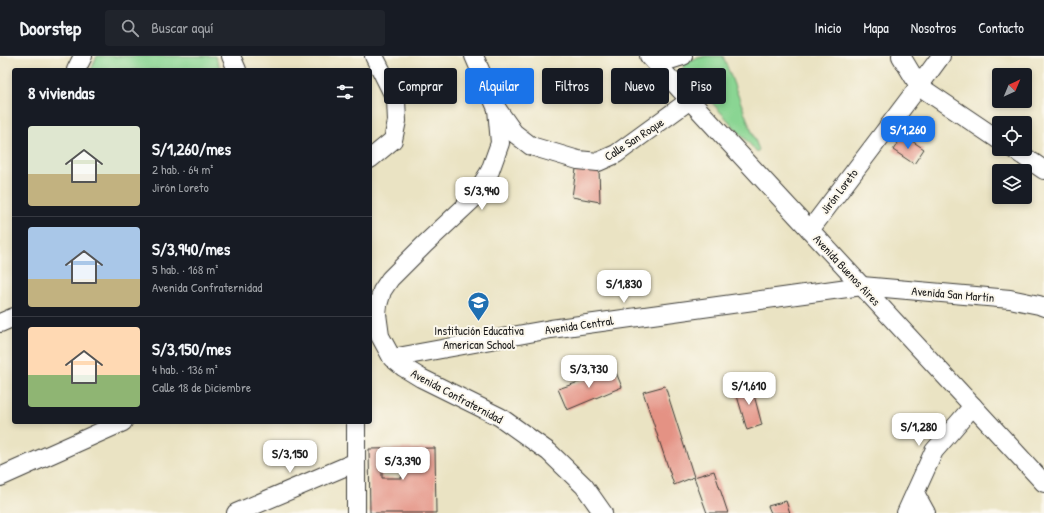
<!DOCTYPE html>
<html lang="es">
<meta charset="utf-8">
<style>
:root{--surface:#171b24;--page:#20242c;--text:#f1f3f6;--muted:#9ea1a6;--line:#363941;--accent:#1a73e8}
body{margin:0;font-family:"Patrick Hand",sans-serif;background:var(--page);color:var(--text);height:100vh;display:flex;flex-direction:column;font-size:15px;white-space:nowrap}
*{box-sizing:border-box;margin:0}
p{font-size:13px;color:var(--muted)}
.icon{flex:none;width:22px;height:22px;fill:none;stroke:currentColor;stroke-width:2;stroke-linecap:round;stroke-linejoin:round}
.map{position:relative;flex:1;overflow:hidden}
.panel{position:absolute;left:12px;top:12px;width:360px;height:356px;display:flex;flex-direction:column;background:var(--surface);border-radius:4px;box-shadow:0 2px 6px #0003}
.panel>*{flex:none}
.banner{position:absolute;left:384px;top:12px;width:380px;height:36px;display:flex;gap:8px}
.needle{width:26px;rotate:44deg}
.tools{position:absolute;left:992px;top:12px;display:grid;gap:8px}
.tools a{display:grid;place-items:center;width:40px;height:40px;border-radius:4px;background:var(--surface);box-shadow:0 2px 6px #0003;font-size:20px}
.price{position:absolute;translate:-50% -34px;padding:0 9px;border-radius:8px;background:#fff;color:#222;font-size:13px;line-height:26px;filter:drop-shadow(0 1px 2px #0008)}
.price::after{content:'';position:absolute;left:50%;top:24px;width:12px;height:9px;margin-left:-6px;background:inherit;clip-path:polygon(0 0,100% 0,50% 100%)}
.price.selected{background:var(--accent);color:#fff}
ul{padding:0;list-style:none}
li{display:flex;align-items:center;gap:12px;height:100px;padding:0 16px}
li+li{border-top:1px solid var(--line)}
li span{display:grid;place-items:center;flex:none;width:112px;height:80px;border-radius:4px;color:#555}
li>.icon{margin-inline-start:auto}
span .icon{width:48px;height:48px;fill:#fffc;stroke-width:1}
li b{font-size:17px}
h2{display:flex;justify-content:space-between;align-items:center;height:48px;padding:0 16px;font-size:17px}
.chip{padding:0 14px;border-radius:4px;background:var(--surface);box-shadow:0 2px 6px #0003;font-size:14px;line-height:36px}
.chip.selected{background:var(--accent);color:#fff}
header{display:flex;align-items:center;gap:24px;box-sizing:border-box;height:56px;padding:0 20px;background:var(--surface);border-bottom:1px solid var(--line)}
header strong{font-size:19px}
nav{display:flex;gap:22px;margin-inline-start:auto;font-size:14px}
.search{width:280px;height:36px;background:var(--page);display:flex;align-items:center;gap:10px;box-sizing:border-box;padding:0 14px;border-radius:4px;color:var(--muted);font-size:15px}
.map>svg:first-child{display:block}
.green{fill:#8ad593;stroke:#537858}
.building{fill:#e49284;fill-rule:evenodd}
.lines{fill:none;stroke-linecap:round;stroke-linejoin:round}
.minor-casing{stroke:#3b3a35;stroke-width:20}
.minor{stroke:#fff;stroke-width:18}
.labels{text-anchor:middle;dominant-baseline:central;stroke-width:4;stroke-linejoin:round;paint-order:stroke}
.street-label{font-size:12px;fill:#1c1c1c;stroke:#fbf7ec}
.poi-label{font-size:12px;fill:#1c1c1c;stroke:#fbf7ec}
</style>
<header>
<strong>Doorstep</strong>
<div class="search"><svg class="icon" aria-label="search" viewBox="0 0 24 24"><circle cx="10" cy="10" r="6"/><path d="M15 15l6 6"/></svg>Buscar aquí</div>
<nav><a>Inicio</a><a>Mapa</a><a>Nosotros</a><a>Contacto</a></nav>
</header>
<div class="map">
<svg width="1044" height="457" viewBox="0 0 1044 457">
<rect width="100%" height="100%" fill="#fbf7ec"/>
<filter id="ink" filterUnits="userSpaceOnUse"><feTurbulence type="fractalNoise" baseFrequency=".025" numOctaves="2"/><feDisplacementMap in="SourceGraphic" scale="8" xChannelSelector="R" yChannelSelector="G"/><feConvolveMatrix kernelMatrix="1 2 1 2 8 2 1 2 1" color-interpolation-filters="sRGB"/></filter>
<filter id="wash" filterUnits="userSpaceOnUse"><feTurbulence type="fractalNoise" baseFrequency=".012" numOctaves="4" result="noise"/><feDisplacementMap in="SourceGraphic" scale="16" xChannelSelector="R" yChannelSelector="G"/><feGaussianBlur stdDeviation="0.9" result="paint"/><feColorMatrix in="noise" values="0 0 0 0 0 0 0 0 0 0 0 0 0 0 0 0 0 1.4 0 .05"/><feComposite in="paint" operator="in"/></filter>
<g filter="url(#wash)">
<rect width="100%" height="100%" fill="#eae3c3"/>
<g class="green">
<polygon points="97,0 215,0 221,14 91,14"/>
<polygon points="706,0 723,0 759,94 757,96 682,14 686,5"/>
</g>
<g id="blocks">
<g class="building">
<polygon points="903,79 924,93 914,108 893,94"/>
<polygon points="599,111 600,146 572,141 576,113"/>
<polygon points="615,314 622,331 567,354 558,333"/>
<polygon points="750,324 762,369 747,374 735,333"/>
<polygon points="665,330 694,421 674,429 643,336"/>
<path d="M 435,392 L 436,457 L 370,457 L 369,393 ZM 382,409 L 402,409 L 402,422 L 382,422 Z"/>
<polygon points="714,415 728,457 707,457 694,421"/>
<polygon points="786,445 790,457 771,457 768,450"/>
</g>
</g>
</g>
<g filter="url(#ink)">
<use href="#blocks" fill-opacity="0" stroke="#3b3a35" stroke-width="1"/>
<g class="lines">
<defs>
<g id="minor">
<polyline points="231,0 237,14"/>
<polyline points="474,0 497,53 500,87 490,115 472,144 425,188 390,223 382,235 378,249 377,258 380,280 392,302 403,311 421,322 500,361 549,396 584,430 603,457"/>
<polyline points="649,0 1044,427"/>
<polyline points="901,0 919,30 999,84"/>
<polyline points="657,8 683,0"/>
<polyline points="76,14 83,0"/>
<polyline points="497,53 514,77 531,90 578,104 598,106 616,98 690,44"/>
<polyline points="1013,93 1044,114"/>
<polyline points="370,103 393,84 397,65 396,44 374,0"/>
<polyline points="810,174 919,30 941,0"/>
<polyline points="0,267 14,261"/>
<polyline points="392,302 551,273 862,230 1010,243 1039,249 1044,251"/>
<polyline points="356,366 356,457"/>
<polyline points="0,421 123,366"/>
<polyline points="915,437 926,457"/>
<polyline points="236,457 356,406"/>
<polyline points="906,457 934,395 973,350"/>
</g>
</defs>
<use href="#minor" class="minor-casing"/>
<use href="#minor" class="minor"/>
</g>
</g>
<defs>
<symbol id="school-pin" viewBox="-11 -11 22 30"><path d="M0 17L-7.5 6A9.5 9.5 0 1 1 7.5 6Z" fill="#1f6fb2" stroke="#fbf7ec"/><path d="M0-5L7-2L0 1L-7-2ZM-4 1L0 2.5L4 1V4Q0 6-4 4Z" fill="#fff"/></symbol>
</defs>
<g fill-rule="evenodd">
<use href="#school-pin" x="466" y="234" width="25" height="34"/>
</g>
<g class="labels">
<g class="street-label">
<text transform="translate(634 83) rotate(-33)">Calle San Roque</text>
<text transform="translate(839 135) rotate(-53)">Jirón Loreto</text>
<text transform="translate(847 214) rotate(47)">Avenida Buenos Aires</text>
<text transform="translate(953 238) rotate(5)">Avenida San Martín</text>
<text transform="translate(579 269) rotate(-8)">Avenida Central</text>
<text transform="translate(457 340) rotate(28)">Avenida Confraternidad</text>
</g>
<g class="poi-label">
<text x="479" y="274">Institución Educativa<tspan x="479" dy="14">American School</tspan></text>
</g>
</g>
</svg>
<div class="tools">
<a><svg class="needle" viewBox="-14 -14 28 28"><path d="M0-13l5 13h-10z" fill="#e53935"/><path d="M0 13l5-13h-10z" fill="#9ea1a6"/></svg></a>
<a><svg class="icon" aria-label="locate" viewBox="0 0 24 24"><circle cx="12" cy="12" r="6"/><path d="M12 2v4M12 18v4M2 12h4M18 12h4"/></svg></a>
<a><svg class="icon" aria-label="layers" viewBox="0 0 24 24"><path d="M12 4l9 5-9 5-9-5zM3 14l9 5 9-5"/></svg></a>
</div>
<b class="price selected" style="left:908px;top:94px">S/1,260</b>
<b class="price" style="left:482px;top:155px">S/3,940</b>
<b class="price" style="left:624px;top:248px">S/1,830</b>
<b class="price" style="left:589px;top:333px">S/3,730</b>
<b class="price" style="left:749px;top:350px">S/1,610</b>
<b class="price" style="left:919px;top:391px">S/1,280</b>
<b class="price" style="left:290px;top:418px">S/3,150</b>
<b class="price" style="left:403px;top:425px">S/3,390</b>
<div class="banner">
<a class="chip">Comprar</a>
<a class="chip selected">Alquilar</a>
<a class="chip">Filtros</a>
<a class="chip">Nuevo</a>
<a class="chip">Piso</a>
</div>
<section class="panel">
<h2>8 viviendas<svg class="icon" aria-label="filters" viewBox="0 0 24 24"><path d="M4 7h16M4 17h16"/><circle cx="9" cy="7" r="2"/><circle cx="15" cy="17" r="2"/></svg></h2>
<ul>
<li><span style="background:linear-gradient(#dfe7d0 60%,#c2b280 0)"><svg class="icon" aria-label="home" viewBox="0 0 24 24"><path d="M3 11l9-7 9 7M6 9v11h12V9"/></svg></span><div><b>S/1,260/mes</b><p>2 hab. · 64 m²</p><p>Jirón Loreto</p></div></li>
<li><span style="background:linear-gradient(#a9c7e8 65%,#c2b280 0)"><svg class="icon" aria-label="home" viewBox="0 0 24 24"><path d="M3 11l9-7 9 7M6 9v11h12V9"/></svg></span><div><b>S/3,940/mes</b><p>5 hab. · 168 m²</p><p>Avenida Confraternidad</p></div></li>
<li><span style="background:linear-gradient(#ffd9b3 60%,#8fb573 0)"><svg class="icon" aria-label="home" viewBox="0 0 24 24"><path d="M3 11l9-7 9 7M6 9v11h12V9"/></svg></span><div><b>S/3,150/mes</b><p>4 hab. · 136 m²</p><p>Calle 18 de Diciembre</p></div></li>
</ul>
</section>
</div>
